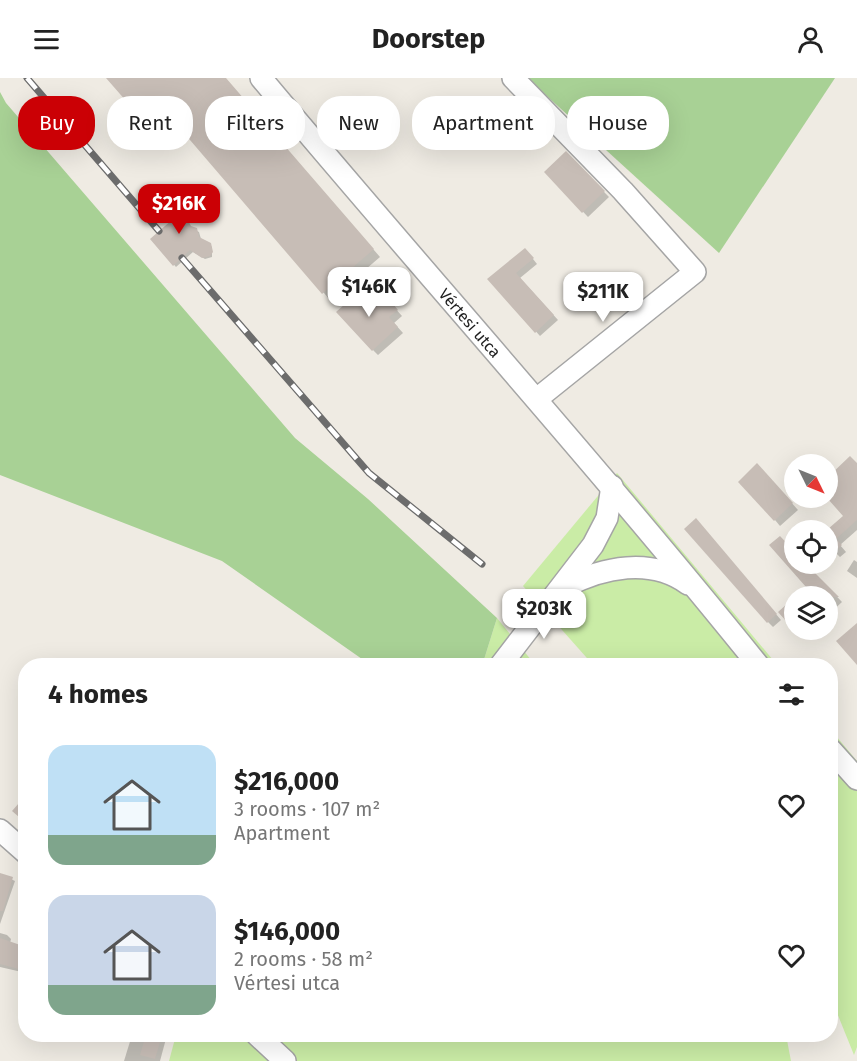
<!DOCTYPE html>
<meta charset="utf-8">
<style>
:root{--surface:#fff;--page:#f2f2f2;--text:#222;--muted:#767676;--accent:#cb0005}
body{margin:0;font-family:"Fira Sans",sans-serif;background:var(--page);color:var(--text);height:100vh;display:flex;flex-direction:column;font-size:22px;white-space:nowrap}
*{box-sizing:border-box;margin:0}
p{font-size:20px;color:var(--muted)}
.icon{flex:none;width:33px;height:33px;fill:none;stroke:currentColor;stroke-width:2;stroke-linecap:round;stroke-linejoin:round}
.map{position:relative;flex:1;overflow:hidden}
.panel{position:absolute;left:18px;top:580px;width:820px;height:384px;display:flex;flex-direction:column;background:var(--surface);border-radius:24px;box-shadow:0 6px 24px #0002}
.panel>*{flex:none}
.top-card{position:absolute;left:18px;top:18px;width:822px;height:54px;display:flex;gap:12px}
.needle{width:39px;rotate:133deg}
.controls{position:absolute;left:784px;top:376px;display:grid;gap:12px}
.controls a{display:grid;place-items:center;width:54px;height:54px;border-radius:50%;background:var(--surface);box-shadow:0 6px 24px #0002;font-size:30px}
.price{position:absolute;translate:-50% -51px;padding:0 14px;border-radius:12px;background:#fff;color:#222;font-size:20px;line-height:39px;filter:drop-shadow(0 2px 3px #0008)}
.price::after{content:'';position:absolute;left:50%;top:36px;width:18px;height:14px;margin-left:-9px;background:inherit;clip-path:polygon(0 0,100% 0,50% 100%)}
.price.on{background:var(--accent);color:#fff}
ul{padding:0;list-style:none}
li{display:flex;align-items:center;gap:18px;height:150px;padding:0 30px}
li span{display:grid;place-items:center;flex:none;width:168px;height:120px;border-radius:18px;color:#555}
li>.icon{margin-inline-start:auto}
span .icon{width:72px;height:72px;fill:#fffc;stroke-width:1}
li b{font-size:26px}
h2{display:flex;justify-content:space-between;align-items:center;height:72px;padding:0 30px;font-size:26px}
.chip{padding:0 21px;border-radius:24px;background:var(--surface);box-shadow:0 6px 24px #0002;font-size:21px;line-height:54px}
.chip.on{background:var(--accent);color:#fff}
header{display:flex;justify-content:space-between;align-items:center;height:78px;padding:0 30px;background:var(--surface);font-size:27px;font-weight:700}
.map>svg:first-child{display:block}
.grass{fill:#caeca6}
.forest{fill:#a8d195}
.shadow{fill:#0003}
.building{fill:#c7bdb6}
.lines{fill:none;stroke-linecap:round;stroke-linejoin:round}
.minor-casing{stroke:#a5a5a5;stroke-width:24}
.minor{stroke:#fff;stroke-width:21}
.rail-casing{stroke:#6c6c6c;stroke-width:7}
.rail{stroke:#fff;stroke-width:4.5;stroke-dasharray:14;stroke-linecap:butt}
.labels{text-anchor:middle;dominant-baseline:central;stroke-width:6;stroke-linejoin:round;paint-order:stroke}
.street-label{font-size:16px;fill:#1e1e1e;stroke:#fff}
</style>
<header><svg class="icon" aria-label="menu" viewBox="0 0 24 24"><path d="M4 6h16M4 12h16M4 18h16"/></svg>Doorstep<svg class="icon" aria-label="person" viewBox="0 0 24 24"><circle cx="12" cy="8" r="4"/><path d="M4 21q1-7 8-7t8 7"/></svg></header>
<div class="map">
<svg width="857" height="983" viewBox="0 0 857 983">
<rect width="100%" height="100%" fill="#efebe3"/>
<g class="grass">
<polygon points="617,395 778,588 594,588 523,508"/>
<polygon points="497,540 536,588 482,588"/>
<polygon points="831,652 857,683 857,969 854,977 831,920"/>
<polygon points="176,957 786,957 791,983 169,983"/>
</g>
<g class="forest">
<polygon points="527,0 835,0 719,175"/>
<polygon points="0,14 6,25 295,360 368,421 497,540 482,588 372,588 222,483 0,397"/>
</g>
<g class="shadow">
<polygon points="108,0 225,0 380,179 330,222 186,54 169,69"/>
<polygon points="566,75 609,119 588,139 546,94"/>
<polygon points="170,120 174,130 186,134 186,141 191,150 199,154 201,161 212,169 212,179 205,181 193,174 176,189 152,161 175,141"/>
<polygon points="529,176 537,186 520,200 558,242 540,258 489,201"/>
<polygon points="393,228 402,238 394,245 403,255 378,277 373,272 380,230"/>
<polygon points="857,387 857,452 840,467 846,474 840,479 828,467 828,453 845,438 828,419 828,401"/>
<polygon points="763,393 798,432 780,448 775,442"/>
<polygon points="701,447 781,542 773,549 768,544"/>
<polygon points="772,468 795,475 795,486 806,486 842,524 828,537 828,519 797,519 808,509"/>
<polygon points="854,482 857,484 857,500 847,493"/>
<polygon points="796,552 811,552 803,559"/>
<polygon points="0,796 15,803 0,846"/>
<polygon points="0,855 7,857 11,861 10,865 26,870 26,895 0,889"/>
<polygon points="132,957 167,957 160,983 124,983"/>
</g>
<g class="building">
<polygon points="106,0 226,0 374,171 322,216 178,48 161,63"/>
<polygon points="566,73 605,113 582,135 544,94"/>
<polygon points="162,117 171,119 173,127 182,133 185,131 185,137 191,148 197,150 199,159 211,165 213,174 210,178 202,180 190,172 173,188 150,161 173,141 156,127 156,123"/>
<polygon points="525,170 534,180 516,195 554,237 535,255 487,201"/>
<polygon points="363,210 379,228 388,220 398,232 389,239 398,249 372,273 336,234"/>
<polygon points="850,378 857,385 857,442 836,461 842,467 833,475 828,469 828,451 843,438 828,421 828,399"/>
<polygon points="757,385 793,425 774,443 738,404"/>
<polygon points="696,440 777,536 767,545 684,451"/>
<polygon points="780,458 795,474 795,486 806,486 839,519 795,519 795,553 778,534 806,509 769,467"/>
<polygon points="857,545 857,587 836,563"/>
<polygon points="26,717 26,745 12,733"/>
<polygon points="0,795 13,799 3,833 0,833"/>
<polygon points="0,860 26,869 26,893 0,886"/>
<polygon points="146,957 162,957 155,981 140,977"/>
</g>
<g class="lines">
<defs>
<g id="minor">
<path id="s1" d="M 261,0 C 426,197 598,388 759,588"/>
<polyline points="513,0 623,113 695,194 538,320"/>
<path d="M 565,509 C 603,489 651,479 688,506"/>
<polyline points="500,588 593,467 607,440 612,408"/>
<polyline points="831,672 857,701"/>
<polyline points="0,752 26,775"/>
<polyline points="257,957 285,983"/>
</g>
</defs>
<use href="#minor" class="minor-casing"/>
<use href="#minor" class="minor"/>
<defs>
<g id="rail">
<polyline points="27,0 159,153"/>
<polyline points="182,180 369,395 482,486"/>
</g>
</defs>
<use href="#rail" class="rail-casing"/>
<use href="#rail" class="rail"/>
</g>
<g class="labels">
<g class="street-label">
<text stroke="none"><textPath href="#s1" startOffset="322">Vértesi utca</textPath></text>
</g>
</g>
</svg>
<div class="controls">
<a><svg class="needle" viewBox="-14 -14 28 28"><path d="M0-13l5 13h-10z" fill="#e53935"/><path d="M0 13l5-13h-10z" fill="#767676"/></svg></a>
<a><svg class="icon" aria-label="locate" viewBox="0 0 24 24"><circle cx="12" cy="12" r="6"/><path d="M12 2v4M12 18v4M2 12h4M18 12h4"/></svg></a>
<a><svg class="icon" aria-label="layers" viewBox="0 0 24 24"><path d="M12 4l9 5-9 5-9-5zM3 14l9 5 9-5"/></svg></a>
</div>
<b class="price on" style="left:179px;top:157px">$216K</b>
<b class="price" style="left:369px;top:240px">$146K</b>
<b class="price" style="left:603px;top:245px">$211K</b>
<b class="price" style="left:544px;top:562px">$203K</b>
<div class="top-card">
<a class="chip on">Buy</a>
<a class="chip">Rent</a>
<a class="chip">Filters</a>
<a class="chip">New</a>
<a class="chip">Apartment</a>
<a class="chip">House</a>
</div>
<section class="panel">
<h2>4 homes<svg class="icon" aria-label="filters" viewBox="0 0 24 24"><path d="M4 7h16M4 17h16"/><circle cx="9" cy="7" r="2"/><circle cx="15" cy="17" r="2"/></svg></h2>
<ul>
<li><span style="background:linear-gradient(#bfe0f5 75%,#7fa58c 0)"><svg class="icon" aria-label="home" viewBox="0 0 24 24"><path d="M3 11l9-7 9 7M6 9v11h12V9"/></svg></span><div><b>$216,000</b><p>3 rooms · 107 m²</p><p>Apartment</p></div><svg class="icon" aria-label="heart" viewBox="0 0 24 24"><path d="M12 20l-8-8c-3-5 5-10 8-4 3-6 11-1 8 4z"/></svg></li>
<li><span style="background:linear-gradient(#c9d6e8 75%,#7fa58c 0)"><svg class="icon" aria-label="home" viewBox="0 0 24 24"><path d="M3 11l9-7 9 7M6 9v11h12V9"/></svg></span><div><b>$146,000</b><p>2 rooms · 58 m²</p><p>Vértesi utca</p></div><svg class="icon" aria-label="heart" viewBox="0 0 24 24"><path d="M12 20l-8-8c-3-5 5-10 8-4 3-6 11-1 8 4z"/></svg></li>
</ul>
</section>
</div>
